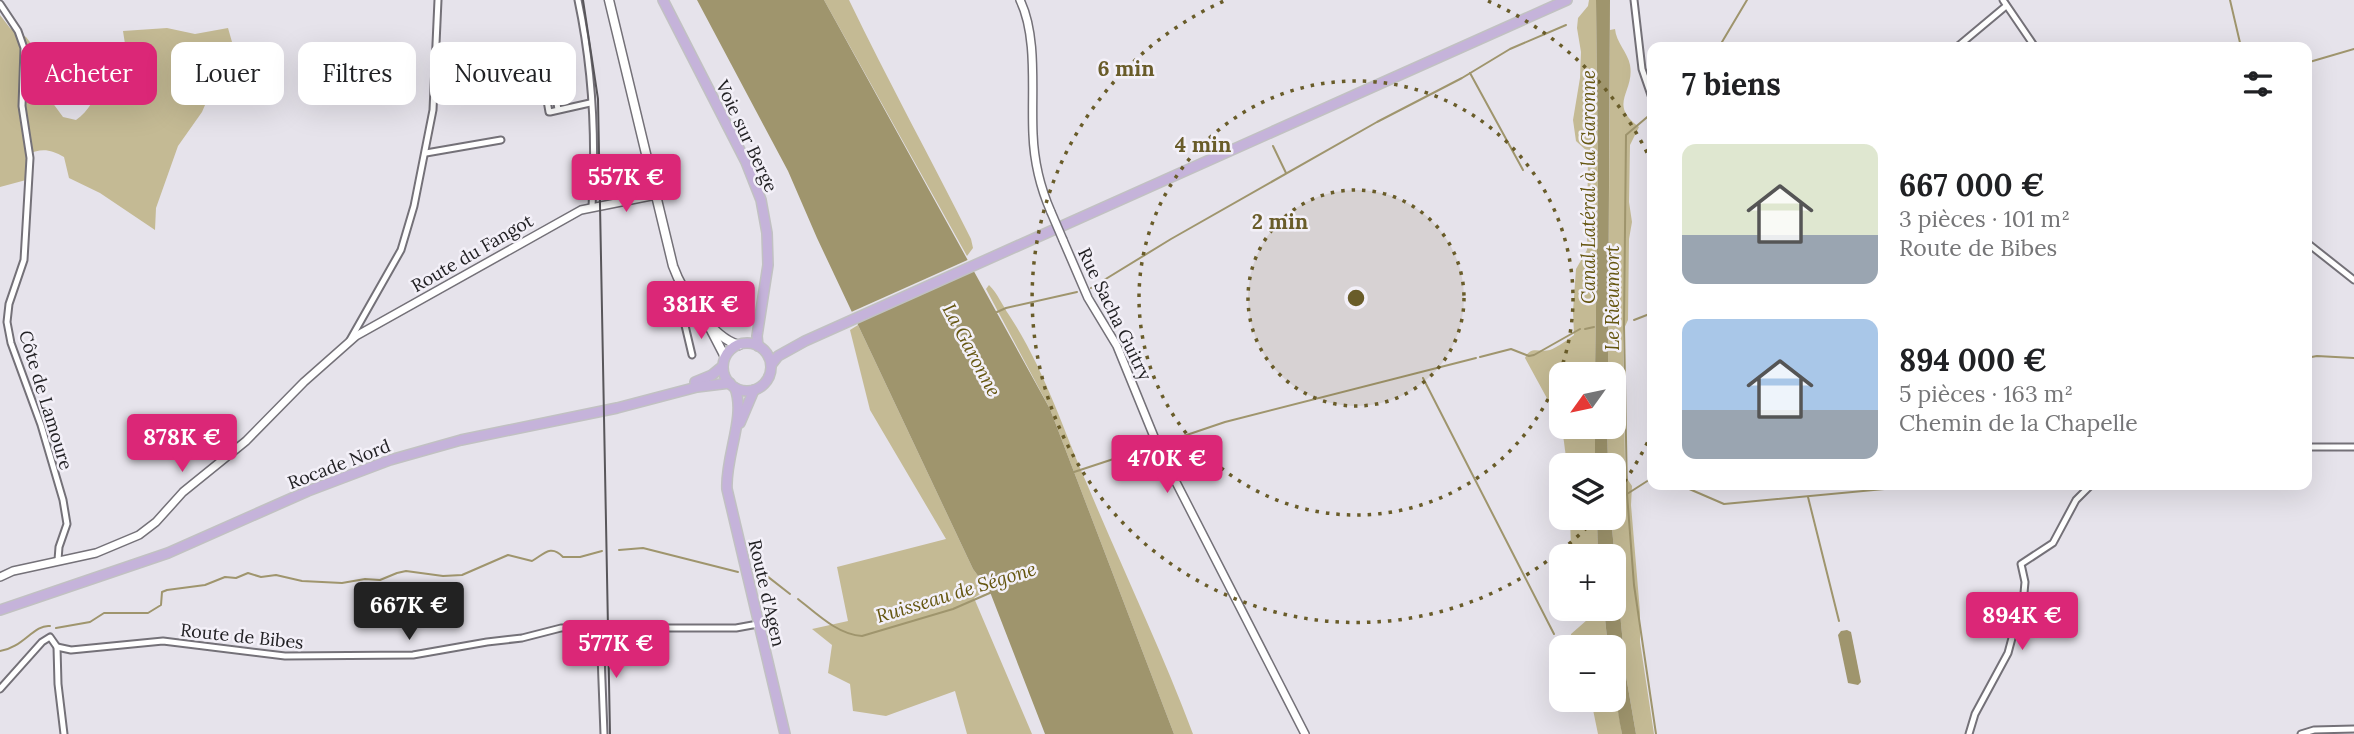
<!DOCTYPE html>
<html lang="fr">
<meta charset="utf-8">
<style>
:root{--surface:#fff;--page:#f2f2f2;--text:#202124;--muted:#757577;--accent:#db2777}
body{margin:0;font-family:Lora,serif;background:var(--page);color:var(--text);height:100vh;display:flex;flex-direction:column;font-size:26px;white-space:nowrap}
*{box-sizing:border-box;margin:0}
p{font-size:23px;color:var(--muted)}
.icon{flex:none;width:38px;height:38px;fill:none;stroke:currentColor;stroke-width:2;stroke-linecap:round;stroke-linejoin:round}
.map{position:relative;flex:1;overflow:hidden}
.panel{position:absolute;left:1647px;top:42px;width:665px;height:448px;display:flex;flex-direction:column;background:var(--surface);border-radius:14px;box-shadow:0 7px 28px #0002}
.panel>*{flex:none}
.banner{position:absolute;left:21px;top:42px;width:665px;height:63px;display:flex;gap:14px}
.needle{width:46px;rotate:237deg}
.tools{position:absolute;left:1549px;top:362px;display:grid;gap:14px}
.tools a{display:grid;place-items:center;width:77px;height:77px;border-radius:14px;background:var(--surface);box-shadow:0 7px 28px #0002;font-size:35px}
.price{position:absolute;translate:-50% -60px;padding:0 16px;border-radius:7px;background:var(--accent);color:#fff;font-size:23px;line-height:46px;filter:drop-shadow(0 2px 4px #0008)}
.price::after{content:'';position:absolute;left:50%;top:42px;width:21px;height:16px;margin-left:-10px;background:inherit;clip-path:polygon(0 0,100% 0,50% 100%)}
.price.current{background:#222;color:#fff}
ul{padding:0;list-style:none}
li{display:flex;align-items:center;gap:21px;height:175px;padding:0 35px}
li span{display:grid;place-items:center;flex:none;width:196px;height:140px;border-radius:14px;color:#555}
li>.icon{margin-inline-start:auto}
span .icon{width:84px;height:84px;fill:#fffc;stroke-width:1}
li b{font-size:30px}
h2{display:flex;justify-content:space-between;align-items:center;height:84px;padding:0 35px;font-size:30px}
.chip{padding:0 24px;border-radius:14px;background:var(--surface);box-shadow:0 7px 28px #0002;font-size:24px;line-height:63px}
.chip.current{background:var(--accent);color:#fff}
.map>svg:first-child{display:block}
.green{fill:#c4ba94}
.water{fill:#9f956d}
.pier{fill:#e6e3eb}
.lines{fill:none;stroke-linecap:round;stroke-linejoin:round}
.stream{stroke:#9f956d;stroke-width:2}
.minor-casing{stroke:#747178;stroke-width:9}
.tertiary-casing{stroke:#747178;stroke-width:10}
.secondary-casing{stroke:#747178;stroke-width:11}
.primary-casing{stroke:#c1c1c2;stroke-width:12}
.minor{stroke:#fff;stroke-width:5}
.tertiary{stroke:#fff;stroke-width:7}
.secondary{stroke:#fff;stroke-width:8}
.primary{stroke:#c5b3da;stroke-width:9}
.rail{stroke:#58565a;stroke-width:2}
.tertiary-bridge-casing{stroke:#747178;stroke-width:10;stroke-linecap:butt}
.tertiary-bridge{stroke:#fff;stroke-width:7}
.ring{fill:none;stroke:#695c29;stroke-width:3.5;stroke-dasharray:3.5 7}
.labels{text-anchor:middle;dominant-baseline:central;stroke-width:5;stroke-linejoin:round;paint-order:stroke}
.street-label{font-size:18px;fill:#222124;stroke:#f3f0f8}
.water-label{font-size:19px;font-style:italic;fill:#655610;stroke:#f3f0f8}
.centre{fill:#695c29;stroke:#f3f0f8;stroke-width:3.5}
.ring-label{font-size:21px;text-anchor:middle;font-weight:bold;fill:#695c29;stroke:#f3f0f8;stroke-width:5;stroke-linejoin:round;paint-order:stroke}
</style>
<div class="map">
<svg width="2354" height="734" viewBox="0 0 2354 734">
<rect width="100%" height="100%" fill="#e6e3eb"/>
<g class="green">
<path d="M 824,0 L 849,0 C 888,81 931,159 971,239 L 973,248 L 967,256 Z"/>
<path d="M 1589,0 L 1596,0 L 1598,175 L 1595,374 L 1561,374 L 1561,424 L 1525,358 C 1531,345 1539,353 1550,350 C 1558,347 1567,340 1574,335 L 1573,311 L 1576,269 L 1587,250 L 1588,152 L 1576,141 L 1573,120 L 1580,78 L 1581,52 L 1577,28 L 1578,18 L 1588,6 Z"/>
<path d="M 0,15 L 10,28 L 26,37 L 40,55 L 38,77 L 41,87 L 63,117 L 76,120 C 102,102 103,64 125,44 L 123,31 L 167,28 L 195,34 L 228,28 L 232,42 L 202,112 L 178,146 L 156,208 L 155,230 L 100,193 L 69,178 L 64,157 C 50,149 41,148 26,155 L 26,180 L 0,187 Z"/>
<path d="M 1615,29 C 1616,42 1628,53 1630,65 C 1635,92 1607,104 1639,127 L 1630,145 L 1629,202 L 1632,222 L 1629,239 L 1628,320 L 1623,331 L 1625,465 L 1628,480 L 1632,486 L 1631,505 L 1640,612 L 1640,642 L 1654,734 L 1636,734 L 1626,676 L 1611,518 L 1614,518 L 1614,466 L 1608,465 L 1607,427 L 1614,427 L 1614,374 L 1608,374 L 1610,30 Z"/>
<path d="M 989,285 C 998,294 1002,305 1009,315 C 1044,368 1062,427 1087,484 C 1122,568 1161,649 1193,734 L 1174,734 L 1050,409 L 986,289 Z"/>
<polygon points="858,325 973,569 988,589 974,598 1032,734 967,734 955,691 886,716 853,711 850,684 828,673 832,645 812,629 848,621 837,567 946,539 870,410 850,330"/>
<polygon points="1562,427 1595,427 1595,465 1567,465"/>
<polygon points="1570,518 1597,518 1598,556 1568,556 1571,548"/>
<polygon points="1581,609 1604,609 1608,647 1572,647 1571,634 1587,620"/>
<polygon points="1614,685 1622,734 1598,734 1591,700 1614,700"/>
</g>
<g class="water">
<polygon points="697,0 824,0 1050,409 1174,734 1045,734 990,592 973,569 817,238 788,171"/>
<polygon points="1596,0 1610,0 1608,374 1595,374 1598,175"/>
<polygon points="1595,427 1607,427 1608,465 1595,465"/>
<path d="M 1597,518 L 1611,518 L 1626,676 L 1636,734 L 1622,734 C 1616,705 1614,677 1614,648 L 1608,647 L 1604,609 L 1614,609 L 1614,556 L 1598,556 Z"/>
<polygon points="1847,630 1851,632 1861,682 1858,685 1848,683 1838,635 1841,631"/>
</g>
<polygon class="pier" points="972,258 978,268 853,323 849,313"/>
<g class="lines">
<g class="stream">
<polyline points="2230,0 2241,47"/>
<polyline points="1719,47 1747,0"/>
<polyline points="2306,63 2354,49"/>
<polyline points="1470,73 1523,170"/>
<polyline points="1273,146 1286,173"/>
<polyline points="1091,288 1171,239 1377,122 1462,78 1510,49 1566,25"/>
<polyline points="997,312 1006,308 1077,292"/>
<polyline points="1634,320 1652,313"/>
<polyline points="1585,329 1594,327"/>
<polyline points="1480,357 1511,349 1529,356 1534,355 1580,329"/>
<polyline points="2306,358 2317,356 2354,358"/>
<polyline points="1423,378 1554,634"/>
<polyline points="1160,444 1225,422 1476,358"/>
<polyline points="1074,472 1153,446"/>
<polyline points="1652,478 1627,494 1634,585 1656,734"/>
<polyline points="1680,485 1724,504 1927,485"/>
<polyline points="1627,494 1624,325 1626,135 1652,113"/>
<polyline points="1808,497 1839,621"/>
<polyline points="619,550 643,548 738,572"/>
<polyline points="753,569 758,569 790,594"/>
<path d="M 798,599 C 816,613 838,635 862,636 L 953,609 L 992,592"/>
<path d="M 56,628 L 90,622 L 104,613 L 148,613 L 161,605 L 162,592 L 167,590 L 205,585 L 225,577 L 236,578 L 248,573 L 261,577 L 276,575 L 302,581 L 342,583 L 365,579 L 380,580 L 397,573 L 406,571 L 443,576 L 462,575 L 508,555 L 532,561 C 544,554 551,544 563,557 L 580,557 L 602,551"/>
<path d="M 0,651 C 23,648 34,624 50,626"/>
</g>
<defs>
<g id="minor">
<path d="M 578,0 C 592,66 596,140 592,207"/>
<polyline points="1634,0 1642,69 1652,98"/>
<polyline points="2003,0 2035,47"/>
<polyline points="0,4 18,31 24,48 22,106 30,158 24,260 9,304 7,322 11,343 41,425 63,500 67,524 59,547 58,560"/>
<polyline points="1957,47 2006,6"/>
<polyline points="558,110 555,89 552,86 545,89 549,112 550,112 590,103"/>
<polyline points="426,153 501,140"/>
<polyline points="2306,242 2354,280"/>
<polyline points="685,295 679,300 692,355"/>
<polyline points="350,340 401,250 414,206 433,110 438,0"/>
<polyline points="2306,447 2354,447"/>
<polyline points="600,628 604,734"/>
<polyline points="57,647 71,650 163,641 285,656 413,655 487,642 522,638 561,628 736,628 758,624"/>
<polyline points="0,689 42,642 50,637 57,647 58,684 64,734"/>
<polyline points="1969,734 1975,714 2008,653 2024,593 2025,582 2021,564 2053,543 2076,500 2091,485"/>
<polyline points="2301,734 2314,730 2354,729"/>
</g>
<g id="tertiary">
<path d="M 1020,0 C 1038,37 1031,93 1033,134 C 1034,161 1040,187 1051,212"/>
<polyline points="1063,240 1088,298 1117,346 1159,449 1305,734"/>
<polyline points="0,577 13,571 96,553 139,535 156,522 183,492 246,441 304,382 356,336 581,210 656,195"/>
</g>
<g id="secondary">
<path d="M 609,0 L 673,266 C 682,291 712,338 739,345"/>
<polyline points="710,328 725,357"/>
</g>
<g id="primary">
<polyline points="663,0 746,162 761,200 767,233 768,265 757,336 758,346"/>
<circle cx="747" cy="367" r="24"/>
<polyline points="771,365 778,356 805,341 1567,0"/>
<polyline points="695,382 712,375 723,366"/>
<path d="M 735,388 C 746,417 725,457 727,489 L 785,734"/>
<polyline points="740,423 754,390"/>
<polyline points="0,610 168,553 308,491 390,460 461,440 617,408 697,387 730,383"/>
</g>
</defs>
<use href="#minor" class="minor-casing"/>
<use href="#tertiary" class="tertiary-casing"/>
<use href="#secondary" class="secondary-casing"/>
<use href="#primary" class="primary-casing"/>
<use href="#minor" class="minor"/>
<use href="#tertiary" class="tertiary"/>
<use href="#secondary" class="secondary"/>
<use href="#primary" class="primary"/>
<polyline class="rail" points="583,0 598,99 610,734"/>
<defs>
<polyline id="tertiary-bridge" points="1051,212 1063,240"/>
</defs>
<use href="#tertiary-bridge" class="tertiary-bridge-casing"/>
<use href="#tertiary-bridge" class="tertiary-bridge"/>
</g>
<circle cx="1356" cy="298" r="108" fill="#695c29" fill-opacity=".12"/>
<g class="ring">
<circle cx="1356" cy="298" r="108"/>
<circle cx="1356" cy="298" r="217"/>
<path d="M1652 433A325 325 0 0 1 1614 496M1594 520A325 325 0 1 1 1224 1M1488 1A325 325 0 0 1 1652 163"/>
</g>
<g class="labels">
<g class="street-label">
<text transform="translate(747 136) rotate(65)">Voie sur Berge</text>
<text transform="translate(472 253) rotate(-30)">Route du Fangot</text>
<text transform="translate(1115 314) rotate(64)">Rue Sacha Guitry</text>
<text transform="translate(46 400) rotate(73)">Côte de Lamoure</text>
<text transform="translate(339 464) rotate(-21)">Rocade Nord</text>
<text transform="translate(767 593) rotate(77)">Route d'Agen</text>
<text transform="translate(242 636) rotate(6)">Route de Bibes</text>
</g>
<g class="water-label">
<text transform="translate(1588 187) rotate(-90)">Canal Latéral à la Garonne</text>
<text transform="translate(1612 298) rotate(-90)">Le Rieumort</text>
<text transform="translate(972 350) rotate(62)">La Garonne</text>
<text transform="translate(956 592) rotate(-17)">Ruisseau de Ségone</text>
</g>
</g>
<circle cx="1356" cy="298" r="10" class="centre"/>
<g class="ring-label">
<text x="1126" y="76">6 min</text>
<text x="1203" y="152">4 min</text>
<text x="1280" y="229">2 min</text>
</g>
</svg>
<div class="tools">
<a><svg class="needle" viewBox="-14 -14 28 28"><path d="M0-13l5 13h-10z" fill="#e53935"/><path d="M0 13l5-13h-10z" fill="#757577"/></svg></a>
<a><svg class="icon" aria-label="layers" viewBox="0 0 24 24"><path d="M12 4l9 5-9 5-9-5zM3 14l9 5 9-5"/></svg></a>
<a>+</a>
<a>−</a>
</div>
<b class="price" style="left:626px;top:214px">557K €</b>
<b class="price" style="left:701px;top:341px">381K €</b>
<b class="price" style="left:182px;top:474px">878K €</b>
<b class="price" style="left:1167px;top:495px">470K €</b>
<b class="price current" style="left:409px;top:642px">667K €</b>
<b class="price" style="left:2022px;top:652px">894K €</b>
<b class="price" style="left:616px;top:680px">577K €</b>
<div class="banner">
<a class="chip current">Acheter</a>
<a class="chip">Louer</a>
<a class="chip">Filtres</a>
<a class="chip">Nouveau</a>
</div>
<section class="panel">
<h2>7 biens<svg class="icon" aria-label="filters" viewBox="0 0 24 24"><path d="M4 7h16M4 17h16"/><circle cx="9" cy="7" r="2"/><circle cx="15" cy="17" r="2"/></svg></h2>
<ul>
<li><span style="background:linear-gradient(#dfe7d0 65%,#9aa5b1 0)"><svg class="icon" aria-label="home" viewBox="0 0 24 24"><path d="M3 11l9-7 9 7M6 9v11h12V9"/></svg></span><div><b>667 000 €</b><p>3 pièces · 101 m²</p><p>Route de Bibes</p></div></li>
<li><span style="background:linear-gradient(#a9c7e8 65%,#9aa5b1 0)"><svg class="icon" aria-label="home" viewBox="0 0 24 24"><path d="M3 11l9-7 9 7M6 9v11h12V9"/></svg></span><div><b>894 000 €</b><p>5 pièces · 163 m²</p><p>Chemin de la Chapelle</p></div></li>
</ul>
</section>
</div>
